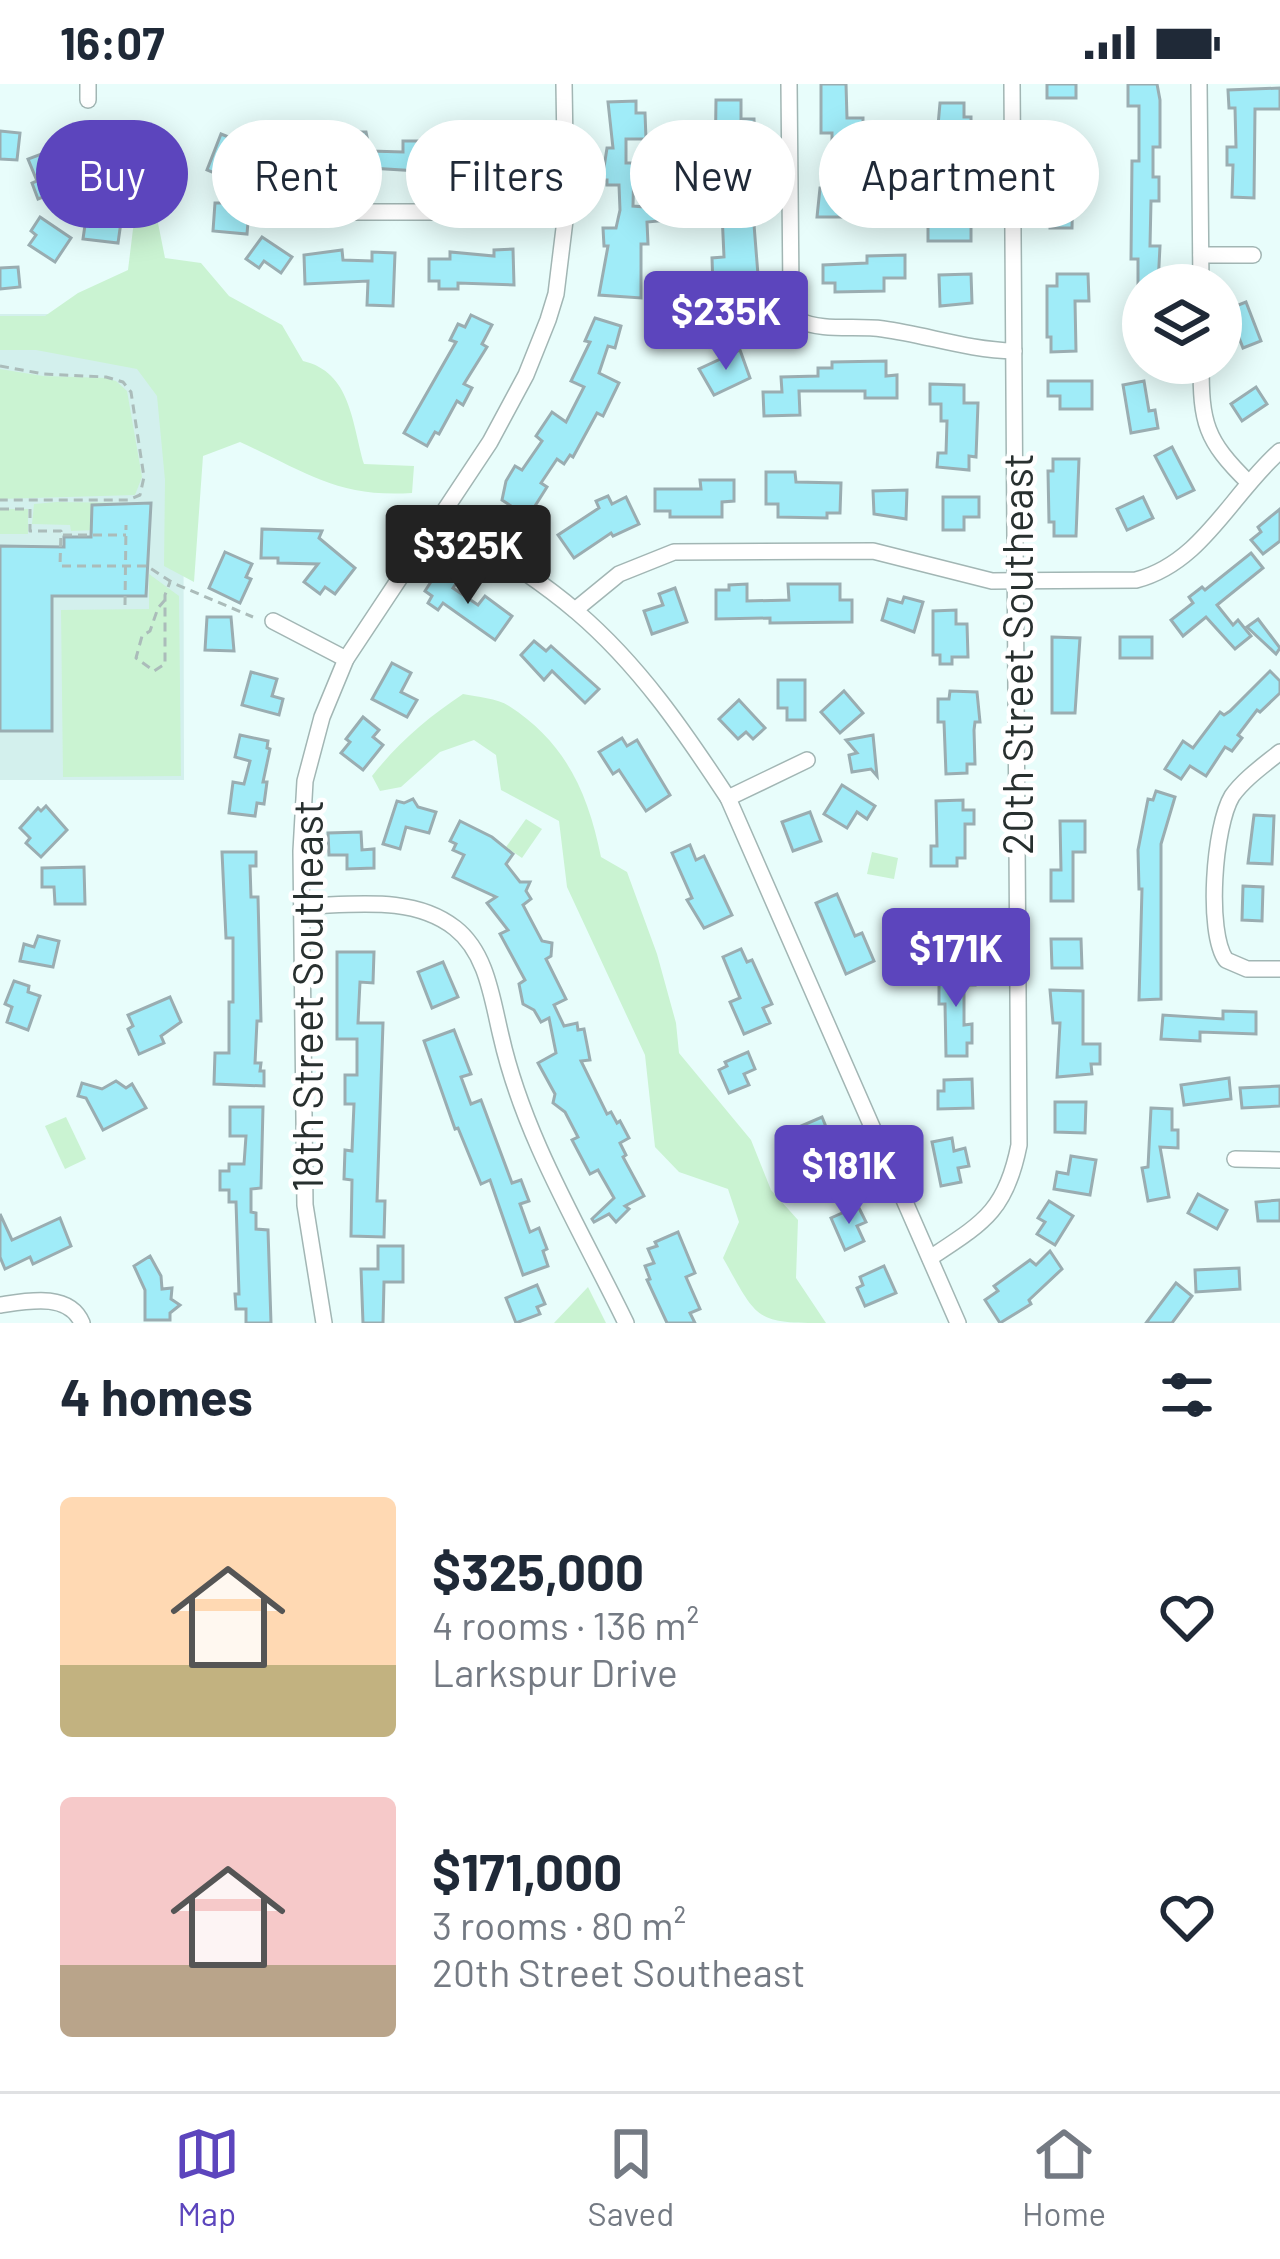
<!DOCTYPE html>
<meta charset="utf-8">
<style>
:root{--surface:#fff;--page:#f6f6f7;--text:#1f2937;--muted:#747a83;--line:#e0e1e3;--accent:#5c45bd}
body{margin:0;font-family:Barlow,sans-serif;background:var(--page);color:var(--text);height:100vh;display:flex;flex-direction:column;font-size:45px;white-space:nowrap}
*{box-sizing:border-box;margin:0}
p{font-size:39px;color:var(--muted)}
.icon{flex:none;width:66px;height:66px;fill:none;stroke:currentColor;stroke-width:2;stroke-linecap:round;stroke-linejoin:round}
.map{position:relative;height:1239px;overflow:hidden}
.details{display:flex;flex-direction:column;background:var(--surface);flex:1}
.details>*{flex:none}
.top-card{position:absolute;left:36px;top:36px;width:1209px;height:108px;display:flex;gap:24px}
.controls{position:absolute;left:1122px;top:180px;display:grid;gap:24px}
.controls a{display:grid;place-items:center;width:120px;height:120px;border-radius:50%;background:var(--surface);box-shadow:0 6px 30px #0003;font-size:60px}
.price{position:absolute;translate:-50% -102px;padding:0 27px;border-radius:12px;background:var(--accent);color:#fff;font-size:39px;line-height:78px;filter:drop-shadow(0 3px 6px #0008)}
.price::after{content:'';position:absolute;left:50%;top:72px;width:36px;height:27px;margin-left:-18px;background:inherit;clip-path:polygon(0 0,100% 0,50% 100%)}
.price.selected{background:#222;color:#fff}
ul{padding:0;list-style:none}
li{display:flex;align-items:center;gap:36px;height:300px;padding:0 60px}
li span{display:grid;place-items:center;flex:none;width:336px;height:240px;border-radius:12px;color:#555}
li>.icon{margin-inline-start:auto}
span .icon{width:144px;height:144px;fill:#fffc;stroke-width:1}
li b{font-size:51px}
h2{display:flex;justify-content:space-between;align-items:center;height:144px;padding:0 60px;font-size:51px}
.pill{padding:0 42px;border-radius:54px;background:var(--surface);box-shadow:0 6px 30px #0003;font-size:42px;line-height:108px}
.pill.selected{background:var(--accent);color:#fff}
.status{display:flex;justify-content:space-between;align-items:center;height:84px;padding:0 60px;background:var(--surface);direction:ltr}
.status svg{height:33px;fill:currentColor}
.tabs{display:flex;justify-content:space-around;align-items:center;height:168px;border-top:3px solid var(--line);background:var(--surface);font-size:33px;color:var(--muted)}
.tabs a{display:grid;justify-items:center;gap:6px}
.tabs .selected{color:var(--accent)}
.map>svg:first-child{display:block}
.built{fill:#d3f0ed}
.green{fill:#caf3d2}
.building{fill:#a0ecf8;stroke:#9aadb1;stroke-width:3}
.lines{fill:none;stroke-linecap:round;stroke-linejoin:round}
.minor-casing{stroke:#a2b6b4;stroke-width:18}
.path{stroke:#abbcba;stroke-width:3;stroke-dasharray:9 6;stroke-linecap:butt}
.minor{stroke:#fff;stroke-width:15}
.labels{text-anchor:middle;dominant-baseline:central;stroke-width:9;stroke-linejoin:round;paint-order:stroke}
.street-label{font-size:42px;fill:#28302f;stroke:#fff}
</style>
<div class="status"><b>16:07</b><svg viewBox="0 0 49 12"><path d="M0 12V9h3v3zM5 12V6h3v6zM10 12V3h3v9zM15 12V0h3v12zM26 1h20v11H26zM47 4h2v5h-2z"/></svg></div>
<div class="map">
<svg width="1280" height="1239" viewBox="0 0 1280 1239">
<rect width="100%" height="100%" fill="#e8fdfb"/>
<polygon class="built" points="0,230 183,230 184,696 0,696"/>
<g class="green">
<path d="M 157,134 L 165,174 L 201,179 L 229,212 L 282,241 L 303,277 C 351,288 352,339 364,380 L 414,382 L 412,409 C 337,414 304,387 240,358 L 203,372 L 194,498 L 164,482 L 165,396 L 157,312 L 137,285 L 36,266 L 0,266 L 0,232 L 45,232 L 78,209 L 128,186 L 134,137 Z"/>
<polygon points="0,285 43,292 106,294 116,297 127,307 142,393 135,411 0,415"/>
<polygon points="57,418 131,419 131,439 118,421 93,421 91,439 97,440 97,446 71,447 70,441 32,440 34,420"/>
<rect x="0" y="425" width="28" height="25"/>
<polygon points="149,490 179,512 181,692 63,693 61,526 149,525"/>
<path d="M 463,610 C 477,613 497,614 509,622 C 566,659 588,709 601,773 L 627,788 L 657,870 L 676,939 L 679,969 L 751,1056 L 771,1106 L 798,1136 L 796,1194 L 826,1239 C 754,1239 758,1236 723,1174 L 739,1138 L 728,1105 L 679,1088 L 655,1063 L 645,971 L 567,803 L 559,737 L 501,706 L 496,671 L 474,656 L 440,668 L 401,703 L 380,707 L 372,692 C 399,658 427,634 463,610 Z"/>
<polygon points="526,735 542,745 522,774 506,763"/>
<polygon points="872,768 898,774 894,795 867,790"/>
<polygon points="66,1033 86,1075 65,1085 45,1042"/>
<polygon points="588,1203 606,1239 554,1239"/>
</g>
<g class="building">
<polygon points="821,0 846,0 847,34 863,34 863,63 832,63 832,49 821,49"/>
<rect x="1047" y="0" width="29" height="14"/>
<polygon points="1128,0 1157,0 1160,16 1160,63 1153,63 1153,93 1159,93 1159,117 1151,117 1150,162 1160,162 1158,201 1138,201 1138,175 1131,175 1132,77 1139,77 1139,22 1128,22"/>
<polygon points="1280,4 1280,25 1255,25 1254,114 1232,113 1233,81 1227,81 1227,63 1236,63 1235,24 1229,24 1228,6"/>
<polygon points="716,16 741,16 741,35 754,35 755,84 748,84 748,98 726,99 726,86 715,86"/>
<polygon points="636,17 636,29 645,29 646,55 626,55 626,79 634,79 633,122 658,124 659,137 647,138 648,160 641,160 641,214 599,211 608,162 604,162 603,144 616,144 620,126 619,101 607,101 607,96 602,96 607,64 613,64 608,18"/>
<polygon points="940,19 964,19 964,33 971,33 971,81 954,81 955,100 933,100 933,77 927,77 926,64 936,64"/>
<polygon points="276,38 312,38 312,69 276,70"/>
<polygon points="0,47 20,49 17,76 0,75"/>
<polygon points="128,48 148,51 147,61 153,62 149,84 95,75 99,53 127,57"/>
<polygon points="335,48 366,48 370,67 403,68 403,57 420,57 420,63 466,63 466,70 495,71 495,63 523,63 522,91 452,96 452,91 435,88 354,83 354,78 335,78"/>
<polygon points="221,50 249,61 242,80 257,86 251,101 247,150 213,147 215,119 225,119 227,94 207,86"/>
<polygon points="1060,64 1082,64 1082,97 1073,97 1072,144 1050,144 1050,129 1046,129 1045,76 1060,75"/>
<polygon points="55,65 69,103 38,115 32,99 37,97 28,75"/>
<polygon points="820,104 850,104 850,133 817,133"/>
<polygon points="87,127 122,131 118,159 83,155"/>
<polygon points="753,128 758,191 744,191 745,202 713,203 712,174 724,173 722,129"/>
<polygon points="928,129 959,129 959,140 971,140 971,157 928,157"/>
<polygon points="40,133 71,154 55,178 29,161 36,151 31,147"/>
<polygon points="262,153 292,173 281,189 264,177 259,184 246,175"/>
<polygon points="513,165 514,201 458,199 458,205 439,205 439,197 429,197 429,175 450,175 450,168 494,172 494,166"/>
<polygon points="342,166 343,176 372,177 372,168 395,169 393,222 367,221 368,197 305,200 304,171"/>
<polygon points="905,171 905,194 884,194 884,207 835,208 835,199 823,199 823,181 867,179 867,172"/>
<polygon points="18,183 20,203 0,205 0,184"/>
<polygon points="971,190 972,219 940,222 939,191"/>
<polygon points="1057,190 1088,190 1089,217 1075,217 1076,267 1051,268 1051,253 1047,253 1047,202 1057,202"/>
<polygon points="1246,218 1261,257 1243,264 1228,225"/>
<polygon points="695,227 726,228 724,261 696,260"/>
<polygon points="471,231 492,241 482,260 487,263 464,300 472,304 463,321 457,317 439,350 435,348 427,362 404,349 456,258 450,256 458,240 465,243"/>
<polygon points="595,234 621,242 615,264 608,262 599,289 619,299 603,332 597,329 573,373 570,371 564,380 557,375 541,399 547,403 528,433 502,416 506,397 515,382 522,386 542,357 536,352 552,328 566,338 584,303 571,297 590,258 585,257"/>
<polygon points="740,266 750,294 714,311 699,285"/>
<polygon points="886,277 886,292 897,291 897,314 865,314 865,307 799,307 800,331 764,332 763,308 782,308 781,293 818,292 818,284 832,284 832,278"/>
<polygon points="1048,297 1092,297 1092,325 1060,325 1060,312 1048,312"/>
<polygon points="1144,297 1149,327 1155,326 1158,344 1131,349 1123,301"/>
<polygon points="930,300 964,301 964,319 978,319 976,373 969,372 969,386 937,383 938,369 946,369 947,337 941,337 941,320 930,320"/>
<polygon points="1256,303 1267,320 1242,337 1231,320"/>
<polygon points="1172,363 1194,406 1177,414 1155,372"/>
<polygon points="1053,375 1079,375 1076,452 1054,452 1054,438 1049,438 1048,387 1053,387"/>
<polygon points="766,388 795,388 796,398 841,399 840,429 827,429 827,434 778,433 778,420 766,420"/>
<polygon points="700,396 734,396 734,417 722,418 722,433 670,433 670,427 655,427 655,405 701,405"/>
<polygon points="907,406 906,435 874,430 873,407"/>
<polygon points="608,412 612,420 626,413 639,440 613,452 611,449 574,474 558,451 599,424 596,417"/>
<polygon points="943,413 979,413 979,433 964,433 964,446 943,446"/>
<polygon points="1143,413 1153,434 1127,446 1117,425"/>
<polygon points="151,419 146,512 52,512 52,647 0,647 0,462 64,463 64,453 91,453 92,421"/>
<polygon points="1280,425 1280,457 1263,470 1251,456 1261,448 1258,443"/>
<polygon points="262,445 322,447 319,454 355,484 335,510 325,503 320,510 304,498 318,480 278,479 278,474 261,474"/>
<polygon points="225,468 252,480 246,493 251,495 240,519 209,504"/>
<polygon points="1251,469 1263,484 1217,521 1233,541 1238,536 1251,552 1235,565 1206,533 1183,552 1171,536 1193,519 1189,513 1202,503 1205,506"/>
<polygon points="436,490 444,495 447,491 457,498 453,504 478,521 485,512 512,532 495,556 443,519 438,526 428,519 432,512 425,507"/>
<polygon points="747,500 747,517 789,516 788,500 840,500 840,516 852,516 852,538 770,539 770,534 716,535 716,506 729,506 729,501"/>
<polygon points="675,504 687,538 652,550 644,527 663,521 659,510"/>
<polygon points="904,513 923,518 914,548 882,536 888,515 902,519"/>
<polygon points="956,526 956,540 967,540 968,573 952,573 952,580 940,580 940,571 933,571 933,527"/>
<polygon points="207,533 231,533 234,567 205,566"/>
<polygon points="1258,535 1280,564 1276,570 1247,543"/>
<polygon points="1052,553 1080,554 1075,629 1052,629"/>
<rect x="1120" y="553" width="32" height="21"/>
<polygon points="534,557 546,567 551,562 599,605 585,619 552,587 544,596 521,571"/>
<polygon points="392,579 411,589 401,608 417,616 407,633 372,615"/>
<polygon points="1270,587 1280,597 1280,609 1260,628 1257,626 1238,651 1242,654 1232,667 1225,663 1206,692 1190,682 1181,695 1165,685 1183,657 1193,664 1220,628 1224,631 1230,627"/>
<polygon points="251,588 277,595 272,612 283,615 279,631 242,621"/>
<polygon points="778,596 805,596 805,636 787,636 787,624 778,624"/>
<polygon points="844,607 863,629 840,649 821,628"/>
<polygon points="950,607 977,608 980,638 975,638 974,646 975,680 967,680 967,689 946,690 944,638 938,638 938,615 949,615"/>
<polygon points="739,616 765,644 753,655 746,648 738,655 719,635"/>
<polygon points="363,633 379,646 373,653 383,661 363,686 341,669 350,658 346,655"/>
<polygon points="240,651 268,657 267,664 270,665 263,698 267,698 264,720 257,719 255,732 229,729 233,698 244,700 250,677 235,673"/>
<polygon points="873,651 877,692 871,685 852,688 849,671 857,669 846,656"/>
<polygon points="622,654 627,662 637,656 670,711 646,727 619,686 613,690 599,668"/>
<polygon points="842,701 875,722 867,735 857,728 847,744 824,730"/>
<polygon points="1156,707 1175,713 1161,760 1161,915 1139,916 1142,805 1139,805 1138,766 1148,715 1153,716"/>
<polygon points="413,715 418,723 436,728 429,749 406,743 400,765 383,760 397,717 404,719"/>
<polygon points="963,716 963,726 974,726 974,740 965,740 965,774 957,774 957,782 931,782 931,762 937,762 936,717"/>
<polygon points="46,722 67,746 41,773 26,759 30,754 20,744 38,724 41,727"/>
<polygon points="810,728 821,757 793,767 782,738"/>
<polygon points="1254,731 1274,732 1272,780 1248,779"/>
<polygon points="460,737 492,753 513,770 506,780 520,798 530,798 526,807 531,815 523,821 542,857 552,859 551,872 546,875 566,915 554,921 564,942 577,939 578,946 584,945 590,976 581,977 607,1030 611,1028 617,1039 620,1037 629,1054 620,1059 626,1071 623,1073 644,1112 625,1122 629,1125 616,1138 609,1130 594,1138 592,1135 614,1114 598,1086 590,1090 572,1056 578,1053 565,1028 553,1019 555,1010 538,979 556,969 549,934 541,938 534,926 523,920 519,900 525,896 500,850 508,846 487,819 496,813 453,793 464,771 453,766 456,760 450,757"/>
<polygon points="1060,737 1085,737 1085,768 1073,768 1073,817 1051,817 1051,786 1061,786"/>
<polygon points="361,748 362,766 374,765 374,784 347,785 347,771 329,771 328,749"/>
<polygon points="690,761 696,776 704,772 732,831 704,844 687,816 692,814 672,769"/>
<polygon points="222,768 256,768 256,782 250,782 251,813 258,813 261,937 257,937 255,979 261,979 260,987 264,987 264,1002 214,1000 215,969 229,969 229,918 233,918 233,854 226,854"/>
<polygon points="84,783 85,820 55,820 54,803 42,803 42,784"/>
<polygon points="1243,802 1263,803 1262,837 1242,836"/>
<polygon points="837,810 855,852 862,849 874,877 846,890 816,819"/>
<polygon points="38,852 59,857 53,883 20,877 24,860 34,863"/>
<polygon points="1051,855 1081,855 1082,884 1052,884"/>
<polygon points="741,865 747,878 752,876 772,920 763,924 770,939 744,950 730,918 740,914 723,873"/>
<polygon points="337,868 374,868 373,899 360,898 358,939 383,939 377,1117 385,1117 384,1153 351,1152 352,1096 344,1095 345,1066 352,1067 354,1020 345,1020 345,991 357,991 357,955 337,955"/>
<polygon points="443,878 458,913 432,924 418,888"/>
<polygon points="939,887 975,887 975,901 964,901 964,941 972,940 972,959 967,959 967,972 946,972 945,920 939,920"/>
<polygon points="14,897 29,902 28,908 40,912 28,946 7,938 12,923 5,920"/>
<polygon points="1050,906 1083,907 1083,960 1100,960 1100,980 1091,980 1092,990 1057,993 1060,939 1053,939"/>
<polygon points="170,913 181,938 161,952 164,959 139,970 128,945 133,942 128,931"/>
<polygon points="1223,927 1256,928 1256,950 1200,948 1200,957 1161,955 1163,931 1223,935"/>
<polygon points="454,946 471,990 461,993 471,1020 481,1016 512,1099 521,1096 529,1117 520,1120 530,1148 539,1144 547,1165 543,1167 548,1182 523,1191 490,1096 481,1100 458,1044 455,1045 424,957"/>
<polygon points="748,968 755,985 744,990 749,1001 729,1009 719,986 727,982 725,978"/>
<polygon points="1229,994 1231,1015 1184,1021 1181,1001"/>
<polygon points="972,995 973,1024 938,1025 938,1007 944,1007 944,996"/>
<polygon points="116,997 126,1004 132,1000 146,1024 103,1046 86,1014 78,1012 82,999 102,1005"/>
<polygon points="1280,1002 1280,1022 1242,1024 1240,1004"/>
<polygon points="1055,1018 1086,1018 1085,1049 1055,1048"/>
<polygon points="230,1023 263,1023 261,1104 251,1105 251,1128 256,1129 256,1145 268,1146 271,1239 246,1239 246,1225 236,1225 235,1210 239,1210 236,1118 229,1118 229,1106 220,1106 220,1087 229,1087 229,1080 244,1080 246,1052 230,1052"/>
<polygon points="1151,1024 1172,1025 1172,1046 1178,1046 1178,1064 1160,1063 1169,1113 1148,1117 1142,1084 1148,1083"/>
<polygon points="822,1033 845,1089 839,1091 844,1103 824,1111 794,1045"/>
<polygon points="952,1054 954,1067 965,1064 969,1082 958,1084 961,1098 941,1102 932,1058"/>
<polygon points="1071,1072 1096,1076 1090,1111 1054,1105 1057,1088 1068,1090"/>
<polygon points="1198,1110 1227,1126 1217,1145 1188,1129"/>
<polygon points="1280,1116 1280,1137 1258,1137 1256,1118"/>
<polygon points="1049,1117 1073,1132 1055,1161 1037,1150 1045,1138 1038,1134"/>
<polygon points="858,1122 866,1138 857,1142 864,1157 845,1166 831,1134"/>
<polygon points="0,1130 12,1156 60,1134 71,1162 33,1180 30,1173 5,1185 0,1173"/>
<polygon points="678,1148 695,1189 686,1193 700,1225 690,1229 695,1239 667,1239 647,1196 650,1195 645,1182 654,1179 648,1165 657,1162 655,1158"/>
<polygon points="378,1162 403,1162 403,1198 384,1198 383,1239 363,1239 361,1185 378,1185"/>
<polygon points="1050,1167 1062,1185 1029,1216 1031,1220 1000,1239 985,1216 998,1207 994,1202 1030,1176 1036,1181"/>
<polygon points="150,1172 161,1192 162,1205 172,1204 171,1215 180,1221 170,1229 170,1236 145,1236 145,1206 134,1182"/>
<polygon points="884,1182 896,1209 865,1222 857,1204 863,1201 860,1193"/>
<polygon points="1239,1184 1240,1205 1196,1208 1195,1186"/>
<polygon points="1176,1199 1192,1212 1172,1239 1146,1239"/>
<polygon points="537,1201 545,1220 537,1223 540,1230 516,1239 506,1214"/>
</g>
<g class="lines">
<defs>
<g id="minor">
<polyline points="88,0 88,16"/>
<path d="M 789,0 L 791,209 L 798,236 C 823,248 856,241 883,245 C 927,251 968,266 1014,267"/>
<polyline points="1199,0 1201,201"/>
<polyline points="307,114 323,125 335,128 566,128"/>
<polyline points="1201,171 1253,171"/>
<path d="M 1201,279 C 1201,339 1205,356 1249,399"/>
<path d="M 440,433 C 486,463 535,492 577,528 C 639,581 684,647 728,714 L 958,1239"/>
<path d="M 575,526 L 619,490 L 674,468 L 873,467 L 992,497 L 1136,496 C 1202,479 1231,410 1280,367"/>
<polyline points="273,537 346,575"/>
<path d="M 1280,668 C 1264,681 1244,695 1232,712 C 1214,742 1206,848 1226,876 L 1247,885 L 1280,885"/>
<polyline points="728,714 807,676"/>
<path d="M 303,822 C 353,821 413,811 455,844 C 487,869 492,915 501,952 C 524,1054 581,1146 626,1239"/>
<polyline points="1235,1075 1280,1076"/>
<path d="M 930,1174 C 983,1139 1006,1127 1019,1061 L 1012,0"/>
<path d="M 0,1221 C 27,1217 69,1208 82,1239"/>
<polyline points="324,1239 305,1121 301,767 305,697 322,633 346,575 490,358 526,291 548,236 556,210 566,128 564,0"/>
</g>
</defs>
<use href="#minor" class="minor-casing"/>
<g class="path">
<polyline points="0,282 44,290 106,293 123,298 131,308 144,393 140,411 128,416 0,416"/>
<polyline points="0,425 30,425 30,447 61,447 60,482 147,482 173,499 253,533"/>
<polyline points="63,451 126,451"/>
<polyline points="165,516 158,524 150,547 142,552 136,574 154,587 165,580 165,511 170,498"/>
<polyline points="125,521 126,441"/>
</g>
<use href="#minor" class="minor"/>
</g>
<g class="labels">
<g class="street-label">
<text transform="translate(1016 570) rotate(-90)">20th Street Southeast</text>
<text transform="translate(306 912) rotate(-90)">18th Street Southeast</text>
</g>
</g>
</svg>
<div class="controls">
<a><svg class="icon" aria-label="layers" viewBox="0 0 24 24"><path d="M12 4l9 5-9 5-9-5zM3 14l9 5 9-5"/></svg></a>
</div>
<b class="price" style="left:726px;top:289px">$235K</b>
<b class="price selected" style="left:468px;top:523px">$325K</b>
<b class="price" style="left:956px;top:926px">$171K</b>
<b class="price" style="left:849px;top:1143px">$181K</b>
<div class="top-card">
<a class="pill selected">Buy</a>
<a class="pill">Rent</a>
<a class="pill">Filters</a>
<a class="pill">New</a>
<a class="pill">Apartment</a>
</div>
</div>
<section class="details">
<h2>4 homes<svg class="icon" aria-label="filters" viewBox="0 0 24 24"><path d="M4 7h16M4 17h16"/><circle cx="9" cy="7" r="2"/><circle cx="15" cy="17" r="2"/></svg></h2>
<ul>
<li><span style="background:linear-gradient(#ffd9b3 70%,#c2b280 0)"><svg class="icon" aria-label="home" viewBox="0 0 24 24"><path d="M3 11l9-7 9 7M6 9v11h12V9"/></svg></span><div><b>$325,000</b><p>4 rooms · 136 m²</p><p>Larkspur Drive</p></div><svg class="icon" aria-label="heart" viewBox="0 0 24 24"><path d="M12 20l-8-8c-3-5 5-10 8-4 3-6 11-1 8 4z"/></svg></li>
<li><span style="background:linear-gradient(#f6c9c9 70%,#b9a48a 0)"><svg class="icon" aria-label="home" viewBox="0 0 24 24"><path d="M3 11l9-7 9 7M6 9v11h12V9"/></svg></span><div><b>$171,000</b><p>3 rooms · 80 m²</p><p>20th Street Southeast</p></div><svg class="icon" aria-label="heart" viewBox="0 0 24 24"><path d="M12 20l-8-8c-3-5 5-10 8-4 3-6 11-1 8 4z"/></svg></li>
</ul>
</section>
<nav class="tabs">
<a class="selected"><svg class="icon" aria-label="map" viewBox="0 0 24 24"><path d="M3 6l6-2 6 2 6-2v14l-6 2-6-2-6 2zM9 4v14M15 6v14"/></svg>Map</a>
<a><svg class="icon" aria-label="saved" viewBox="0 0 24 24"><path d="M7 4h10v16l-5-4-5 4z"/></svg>Saved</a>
<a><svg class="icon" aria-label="home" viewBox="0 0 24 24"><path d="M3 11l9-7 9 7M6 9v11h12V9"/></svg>Home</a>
</nav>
